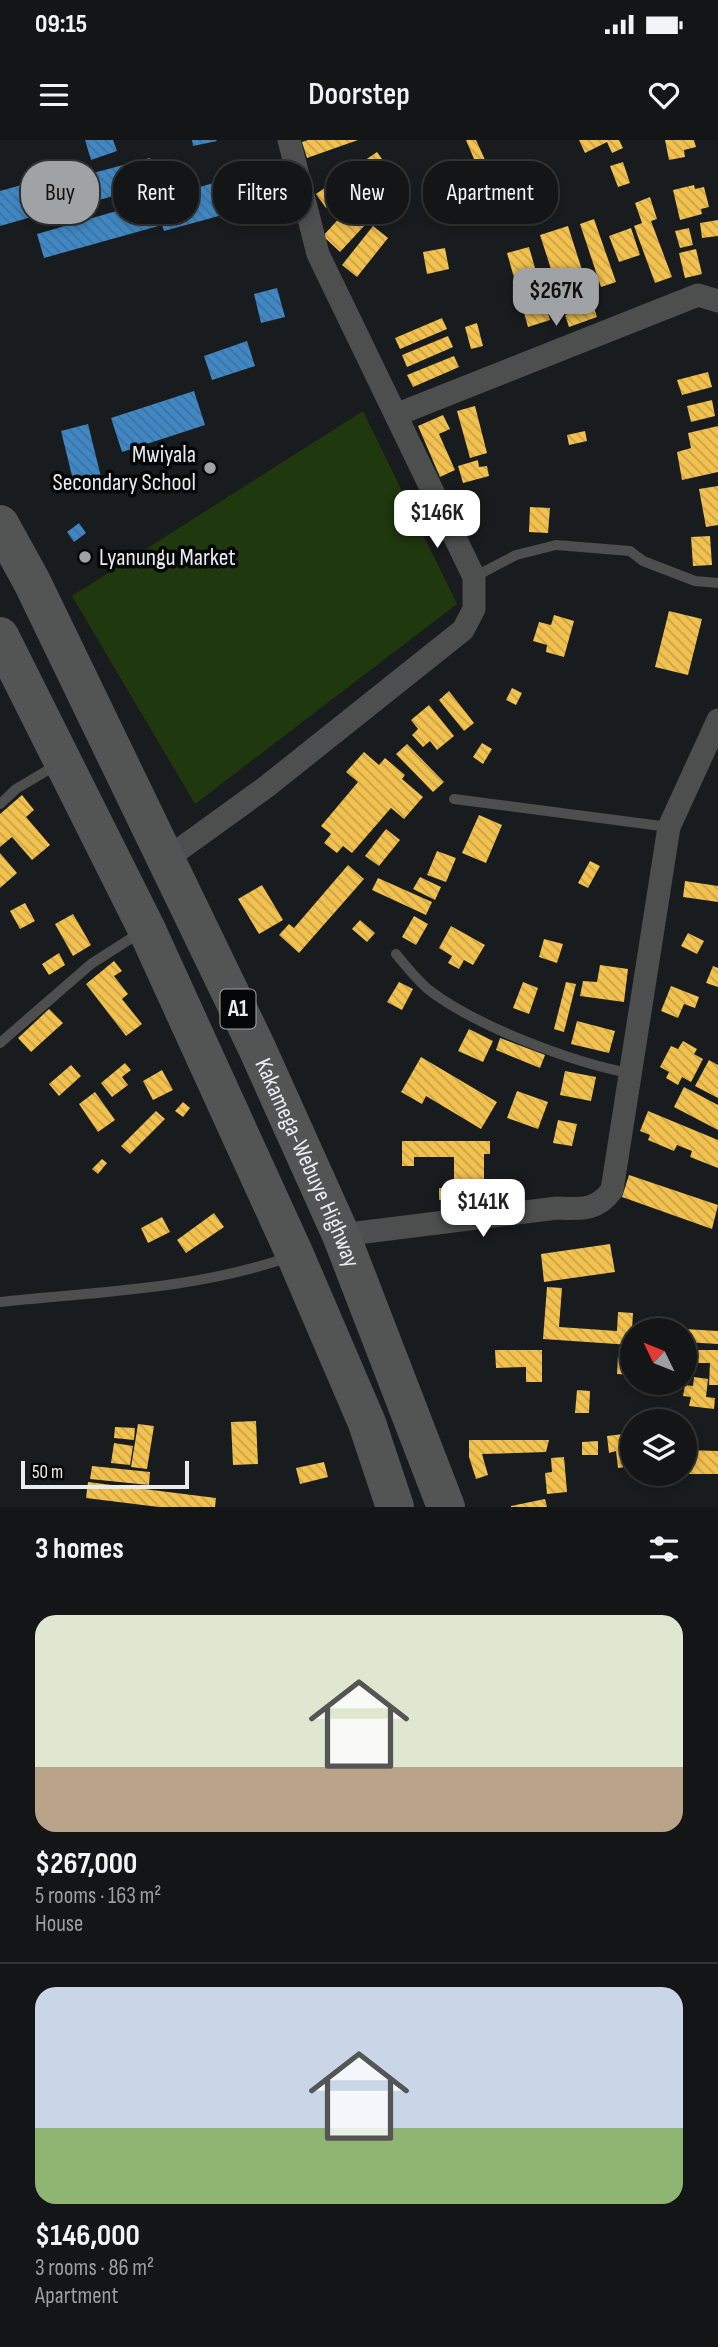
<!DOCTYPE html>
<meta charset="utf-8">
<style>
:root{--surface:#131516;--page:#202223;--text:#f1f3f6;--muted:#9d9fa1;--line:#323435;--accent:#a0a3a6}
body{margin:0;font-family:"Sofia Sans Condensed",sans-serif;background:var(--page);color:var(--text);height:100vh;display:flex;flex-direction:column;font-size:26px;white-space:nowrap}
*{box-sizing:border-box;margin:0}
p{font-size:23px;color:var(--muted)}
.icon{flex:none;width:38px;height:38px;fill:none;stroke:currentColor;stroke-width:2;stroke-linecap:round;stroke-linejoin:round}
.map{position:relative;height:1367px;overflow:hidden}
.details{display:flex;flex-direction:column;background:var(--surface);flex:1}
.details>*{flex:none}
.guide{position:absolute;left:21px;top:21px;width:677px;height:63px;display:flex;gap:14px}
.needle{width:46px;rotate:313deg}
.tools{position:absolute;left:620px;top:1178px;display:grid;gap:14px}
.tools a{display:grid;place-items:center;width:77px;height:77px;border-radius:50%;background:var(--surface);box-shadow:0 4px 10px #0003,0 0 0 2px var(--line);font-size:35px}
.scale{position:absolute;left:21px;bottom:18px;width:168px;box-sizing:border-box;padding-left:7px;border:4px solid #e8ecef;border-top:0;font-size:19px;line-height:24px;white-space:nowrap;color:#e8ecef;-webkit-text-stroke:5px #050608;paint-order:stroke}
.price{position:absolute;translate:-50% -60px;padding:0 16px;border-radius:14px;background:#fff;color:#222;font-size:23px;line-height:46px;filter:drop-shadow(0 2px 4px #0008)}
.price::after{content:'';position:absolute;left:50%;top:42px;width:21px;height:16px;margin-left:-10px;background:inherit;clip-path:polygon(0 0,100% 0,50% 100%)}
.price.on{background:var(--accent);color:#111}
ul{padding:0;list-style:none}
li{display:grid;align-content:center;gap:14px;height:371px;padding:0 35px}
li+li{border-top:2px solid var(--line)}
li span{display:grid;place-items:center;height:217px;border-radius:21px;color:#555}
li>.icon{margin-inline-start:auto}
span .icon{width:126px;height:126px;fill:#fffc;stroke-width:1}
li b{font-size:30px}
h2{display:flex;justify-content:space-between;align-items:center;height:84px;padding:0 35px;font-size:30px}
.chip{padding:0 24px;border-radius:28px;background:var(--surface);box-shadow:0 4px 10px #0003,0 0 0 2px var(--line);font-size:24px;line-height:63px}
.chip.on{background:var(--accent);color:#111}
.status{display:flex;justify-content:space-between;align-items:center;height:49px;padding:0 35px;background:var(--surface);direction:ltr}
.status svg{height:19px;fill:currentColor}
header{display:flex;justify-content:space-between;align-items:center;height:91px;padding:0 35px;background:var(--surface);font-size:32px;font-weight:600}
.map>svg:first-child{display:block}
.green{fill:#1f380d}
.homes{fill:url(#homes-back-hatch)}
.schools{fill:url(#schools-back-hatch)}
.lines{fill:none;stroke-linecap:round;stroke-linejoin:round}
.lane{stroke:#4d4e4e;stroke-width:10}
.street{stroke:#4d4e4e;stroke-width:23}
.highway{stroke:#535454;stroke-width:38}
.poi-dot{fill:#a0a3a6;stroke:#050608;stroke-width:2.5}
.labels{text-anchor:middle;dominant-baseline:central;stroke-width:7;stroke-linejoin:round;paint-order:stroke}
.shield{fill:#050608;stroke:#a4a7aa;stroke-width:2}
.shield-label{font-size:23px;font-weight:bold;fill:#e8ecef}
.poi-label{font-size:24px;fill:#e8ecef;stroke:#050608;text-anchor:end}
.street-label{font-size:24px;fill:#e8ecef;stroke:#050608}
</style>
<div class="status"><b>09:15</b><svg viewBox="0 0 49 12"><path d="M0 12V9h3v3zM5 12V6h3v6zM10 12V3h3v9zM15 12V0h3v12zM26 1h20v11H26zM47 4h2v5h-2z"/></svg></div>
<header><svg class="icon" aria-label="menu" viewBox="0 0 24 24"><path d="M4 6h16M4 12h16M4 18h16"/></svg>Doorstep<svg class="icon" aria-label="heart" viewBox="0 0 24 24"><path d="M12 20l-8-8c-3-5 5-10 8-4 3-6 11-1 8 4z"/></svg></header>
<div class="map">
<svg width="718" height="1367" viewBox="0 0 718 1367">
<defs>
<pattern id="homes-back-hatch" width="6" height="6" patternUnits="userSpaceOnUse" patternTransform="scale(1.75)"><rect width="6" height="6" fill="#f2c14e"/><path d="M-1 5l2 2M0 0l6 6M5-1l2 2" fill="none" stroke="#c7a24c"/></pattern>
<pattern id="schools-back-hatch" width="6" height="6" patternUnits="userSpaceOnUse" patternTransform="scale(1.75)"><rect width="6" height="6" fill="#3f88c5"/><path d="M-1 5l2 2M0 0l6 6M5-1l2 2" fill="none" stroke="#417199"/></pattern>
</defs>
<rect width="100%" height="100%" fill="#191c1e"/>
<polygon class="green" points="363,271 457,464 195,664 72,456"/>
<g class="homes">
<polygon points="308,0 358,0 307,18 302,2"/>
<polygon points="466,0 476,0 486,22 477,26"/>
<polygon points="579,0 619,0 623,8 612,13 607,2 585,13"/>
<polygon points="665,0 694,0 696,7 684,10 685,17 669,20"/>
<polygon points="377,12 387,26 326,68 316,54"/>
<polygon points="623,22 630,43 618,47 610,26"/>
<polygon points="372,42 381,51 355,79 364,86 340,112 323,96"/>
<polygon points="694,45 695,49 704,47 709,67 701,69 702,74 680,80 673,50"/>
<polygon points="650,57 657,79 651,81 672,137 655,143 634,86 642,83 635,63"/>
<polygon points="594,79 616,142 601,147 580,84"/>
<polygon points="718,80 718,96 702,98 700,83"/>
<polygon points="373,86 388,98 357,137 342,125"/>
<polygon points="568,86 597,177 569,187 565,175 576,171 573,163 563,166 540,95"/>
<polygon points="631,88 640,115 619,122 609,96"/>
<polygon points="689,88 693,105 680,108 675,91"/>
<polygon points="529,107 550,180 528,187 507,113"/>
<polygon points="445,108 449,129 427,134 423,112"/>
<polygon points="696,109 702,134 685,138 679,113"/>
<polygon points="442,178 447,189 400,209 395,198"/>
<polygon points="477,183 483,206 471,209 465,187"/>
<polygon points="448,196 453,207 407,227 402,215"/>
<polygon points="454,216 459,227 413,247 407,235"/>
<polygon points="708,232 712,247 682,255 677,240"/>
<polygon points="712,260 715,276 691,282 687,266"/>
<polygon points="475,266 487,313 470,318 457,271"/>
<polygon points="443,275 450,289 439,294 455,330 440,337 418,286"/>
<polygon points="718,286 718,332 682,340 677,312 691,308 688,293"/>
<polygon points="585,291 587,301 569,305 567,295"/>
<polygon points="478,320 479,327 487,326 489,336 463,343 458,326"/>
<polygon points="718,346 718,385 706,387 699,349"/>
<polygon points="530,367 550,368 548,393 529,392"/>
<polygon points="710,396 712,425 693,426 691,397"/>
<polygon points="669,471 702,479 688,535 655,527"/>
<polygon points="554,475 574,481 564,517 546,512 547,505 533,501 539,482 551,485"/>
<polygon points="512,548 522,553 516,565 506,560"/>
<polygon points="449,551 474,583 464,591 439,560"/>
<polygon points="429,565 454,596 437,610 430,601 423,607 412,595 418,589 411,580"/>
<polygon points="482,603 492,609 483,624 473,617"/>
<polygon points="407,604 444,642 433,652 396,614"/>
<polygon points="364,612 379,625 385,618 405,635 402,639 423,657 404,679 391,668 352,713 343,706 337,713 324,703 331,694 321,686 358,642 346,632"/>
<polygon points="22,655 34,670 26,677 50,705 32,720 12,697 0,707 0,674"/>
<polygon points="479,675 502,685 486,723 462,713"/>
<polygon points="386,689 400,700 379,726 365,716"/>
<polygon points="437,711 456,718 446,742 427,735"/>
<polygon points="0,713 17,733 0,748"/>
<polygon points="590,721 600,726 588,748 578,743"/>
<polygon points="348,725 364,739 299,813 279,795 289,784 294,788"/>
<polygon points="420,737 441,747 435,760 413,749"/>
<polygon points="378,738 432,762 426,775 372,750"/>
<polygon points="685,741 718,746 718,762 683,757"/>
<polygon points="262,745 283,780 259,794 238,759"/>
<polygon points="25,763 35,781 20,789 10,771"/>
<polygon points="73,774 91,805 73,816 55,784"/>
<polygon points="414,776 428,784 416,805 402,797"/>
<polygon points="360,780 375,793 367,802 352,789"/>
<polygon points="451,786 485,805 473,825 464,820 459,829 448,823 452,816 439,808"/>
<polygon points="688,793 704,801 697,814 681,806"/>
<polygon points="544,799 563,804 557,823 539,817"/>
<polygon points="59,813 65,825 49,835 42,824"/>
<polygon points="114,821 122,831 114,836 128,854 122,859 142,884 126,896 86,844"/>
<polygon points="600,825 628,829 624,862 580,856 583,841 597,842"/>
<polygon points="713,826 718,828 718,847 706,843"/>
<polygon points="399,842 413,849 402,870 387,862"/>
<polygon points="523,842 538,848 529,874 513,868"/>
<polygon points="566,842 576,844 564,892 554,889"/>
<polygon points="671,846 699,857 695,868 684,864 678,878 661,871"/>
<polygon points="49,869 63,883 31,912 18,898"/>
<polygon points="577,881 615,891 609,913 571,904"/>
<polygon points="469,889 493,901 483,922 458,911"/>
<polygon points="500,898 545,915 540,928 496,910"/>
<polygon points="683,901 697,909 694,914 703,919 691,942 682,937 678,945 666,938 669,932 660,927 671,906 678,909"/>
<polygon points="421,917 497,962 481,989 426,956 422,964 401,952"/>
<polygon points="709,920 718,925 718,958 695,946"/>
<polygon points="125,923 131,930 122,937 128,945 112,957 101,943"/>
<polygon points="71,925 81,936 59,956 49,944"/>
<polygon points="162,930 173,950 153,960 143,941"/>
<polygon points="565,931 596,937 591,961 560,955"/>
<polygon points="684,947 718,965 718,990 674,967"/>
<polygon points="517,951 548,962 538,989 507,978"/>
<polygon points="95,952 115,980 98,992 79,964"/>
<polygon points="183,962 190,968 183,977 175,971"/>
<polygon points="156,971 165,979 130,1014 121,1006"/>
<polygon points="648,971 718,1000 718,1028 690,1017 692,1011 677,1005 674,1011 648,1000 650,995 640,991"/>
<polygon points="558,980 577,984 572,1006 553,1003"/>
<polygon points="402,1001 490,1001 490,1014 484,1014 484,1045 492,1045 492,1059 439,1060 439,1048 454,1048 454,1017 414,1017 414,1026 402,1026"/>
<polygon points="102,1019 107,1023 98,1034 92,1029"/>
<polygon points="629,1035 718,1065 712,1089 622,1057"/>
<polygon points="214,1073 224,1087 186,1113 177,1100"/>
<polygon points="162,1077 170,1092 148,1103 141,1088"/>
<polygon points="610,1104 615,1132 544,1142 541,1114"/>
<polygon points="547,1147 562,1148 559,1187 617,1191 618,1172 633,1173 631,1205 543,1199"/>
<polygon points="684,1189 718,1191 718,1204 684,1202"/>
<polygon points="495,1210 542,1210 542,1242 526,1242 526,1227 496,1228"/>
<polygon points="690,1210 718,1210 718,1245 709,1245 710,1223 690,1223"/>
<polygon points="618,1216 632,1217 632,1235 617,1234"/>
<polygon points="694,1237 708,1239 706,1257 715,1258 714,1269 689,1266 691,1257 683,1256 685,1245 693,1246"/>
<polygon points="577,1250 590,1251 589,1273 575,1273"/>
<polygon points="256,1281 258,1324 233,1325 231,1282"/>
<polygon points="138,1284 154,1286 147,1329 131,1327"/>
<polygon points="115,1287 135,1288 134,1300 114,1298"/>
<polygon points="632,1293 632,1326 618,1328 616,1311 609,1313 607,1296"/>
<polygon points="469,1300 549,1300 546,1312 482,1314 488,1335 476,1339 469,1317"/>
<polygon points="598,1301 598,1315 582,1315 582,1302"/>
<polygon points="114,1303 133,1306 130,1325 111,1323"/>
<polygon points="684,1310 718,1311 718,1334 684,1334"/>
<polygon points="564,1317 567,1352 547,1354 545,1333 552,1332 551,1318"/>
<polygon points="324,1322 328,1337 300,1344 296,1328"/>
<polygon points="92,1326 150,1332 149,1345 90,1339"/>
<polygon points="88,1342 216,1358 215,1367 159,1367 86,1358"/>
<polygon points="545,1359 547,1367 511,1367 511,1366"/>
</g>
<g class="schools">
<polygon points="85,0 113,0 117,11 91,20"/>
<polygon points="192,0 216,0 217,1 193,6"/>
<polygon points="150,18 157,44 99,60 93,33"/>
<polygon points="61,34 70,66 0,86 0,51"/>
<polygon points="217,42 226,74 164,91 162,85 44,118 37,94"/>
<polygon points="277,148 285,177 261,183 254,154"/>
<polygon points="247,201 255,226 212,240 204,216"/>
<polygon points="194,251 205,285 122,312 111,278"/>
<polygon points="88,284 102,341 75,348 61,291"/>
<polygon points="79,383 86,393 74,402 67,392"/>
</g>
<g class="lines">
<g class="lane">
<polyline points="474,437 516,415 556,405 630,411 643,421 695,441 718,443"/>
<polyline points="454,659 669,687"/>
<polyline points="0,664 16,649 58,624"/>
<path d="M 396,814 C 406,826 417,840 429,850 C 476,886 571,922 629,933"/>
<polyline points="0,903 91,824 141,792"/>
<path d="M 0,1162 C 96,1152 198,1149 289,1117"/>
</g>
<g class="street">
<polyline points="398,274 698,155 718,161"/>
<polyline points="165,720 266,647 463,490 474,469 474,437 318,114 289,0"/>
<path d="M 341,1095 L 557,1068 C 581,1069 597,1071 612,1050 L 669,687 L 718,580"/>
</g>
<g class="highway">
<path id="s1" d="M 0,384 L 32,442 L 256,906 L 341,1095 L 446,1367"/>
<polyline points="0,496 146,788 295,1115 367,1283 395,1367"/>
</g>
</g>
<g class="poi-dot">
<circle cx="210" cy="328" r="7"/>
<circle cx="85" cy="417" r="7"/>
</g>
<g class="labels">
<rect class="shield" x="220.5" y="849.5" width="35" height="39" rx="5"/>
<g class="shield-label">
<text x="238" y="869">A1</text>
</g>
<g class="poi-label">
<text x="196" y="314">Mwiyala<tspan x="196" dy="28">Secondary School</tspan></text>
<text x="99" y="417" text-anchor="start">Lyanungu Market</text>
</g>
<g class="street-label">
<text stroke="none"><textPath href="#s1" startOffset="709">Kakamega-Webuye Highway</textPath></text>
</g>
</g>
</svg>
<div class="tools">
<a><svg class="needle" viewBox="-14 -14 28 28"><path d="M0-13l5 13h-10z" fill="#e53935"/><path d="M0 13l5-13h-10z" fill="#9d9fa1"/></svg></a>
<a><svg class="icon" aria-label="layers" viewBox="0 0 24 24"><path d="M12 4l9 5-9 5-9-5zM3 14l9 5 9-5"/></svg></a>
</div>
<div class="scale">50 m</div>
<b class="price on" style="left:556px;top:188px">$267K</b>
<b class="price" style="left:437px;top:410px">$146K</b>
<b class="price" style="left:483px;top:1099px">$141K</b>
<div class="guide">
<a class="chip on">Buy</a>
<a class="chip">Rent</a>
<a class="chip">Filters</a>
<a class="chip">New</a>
<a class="chip">Apartment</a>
</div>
</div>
<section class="details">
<h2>3 homes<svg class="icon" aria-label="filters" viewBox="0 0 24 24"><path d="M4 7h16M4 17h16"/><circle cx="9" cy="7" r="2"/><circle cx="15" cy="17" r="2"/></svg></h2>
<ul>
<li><span style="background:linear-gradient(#dfe7d0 70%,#b9a48a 0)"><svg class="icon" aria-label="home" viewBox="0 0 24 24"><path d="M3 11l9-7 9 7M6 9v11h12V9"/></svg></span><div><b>$267,000</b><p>5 rooms · 163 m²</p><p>House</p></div></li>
<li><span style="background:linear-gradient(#c9d6e8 65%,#8fb573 0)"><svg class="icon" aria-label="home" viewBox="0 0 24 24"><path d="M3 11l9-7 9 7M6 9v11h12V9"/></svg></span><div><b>$146,000</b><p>3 rooms · 86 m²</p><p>Apartment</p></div></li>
</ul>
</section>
